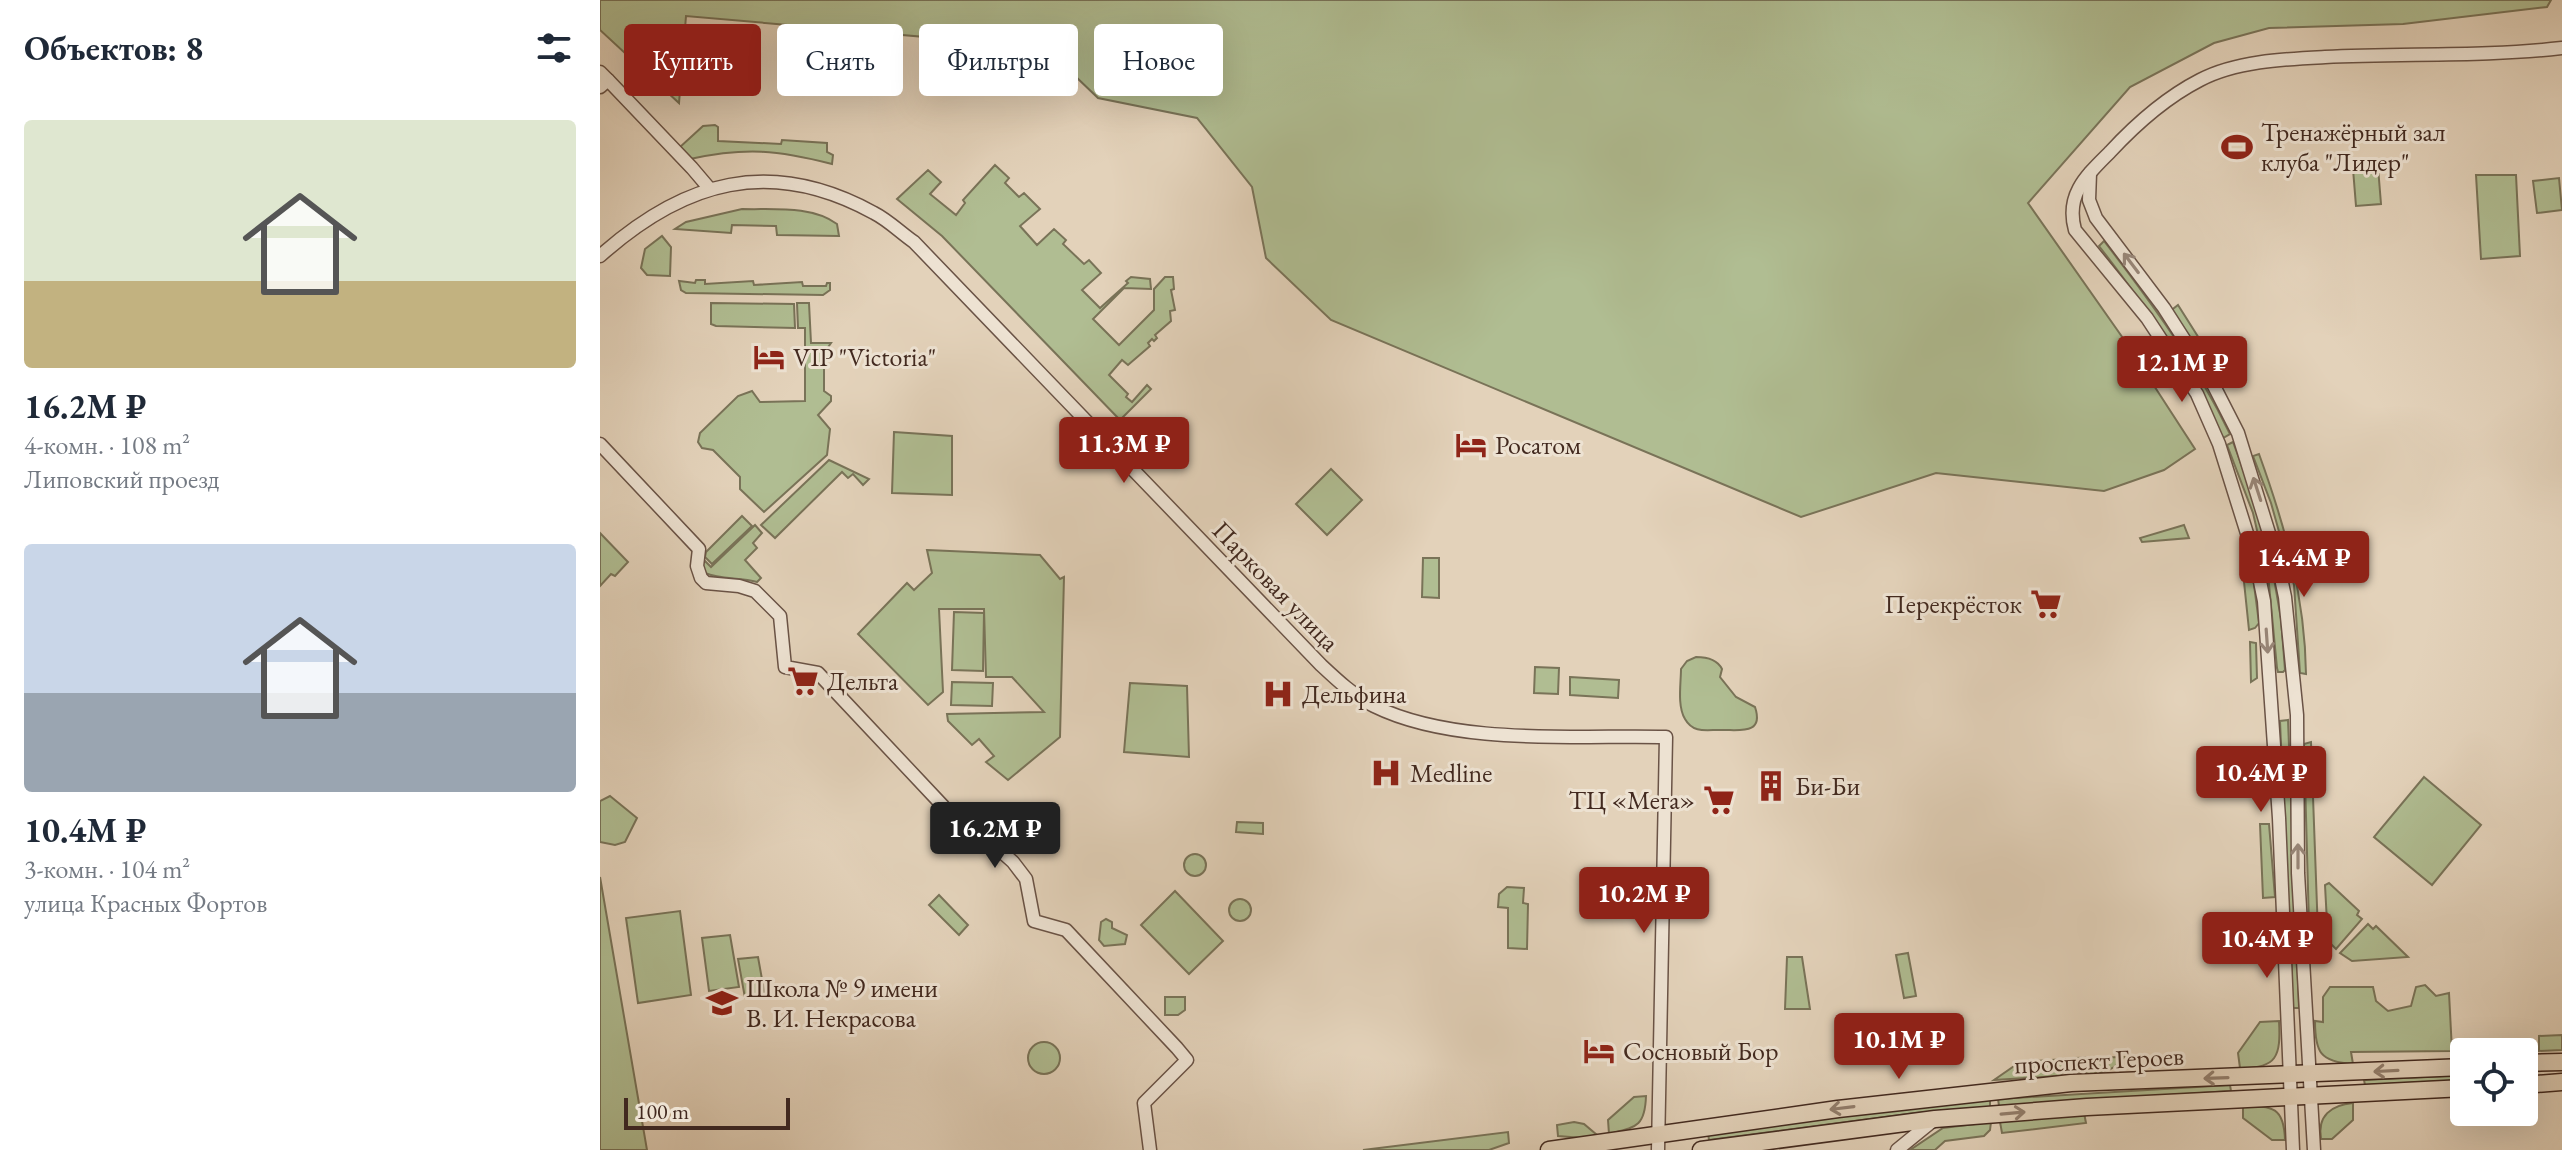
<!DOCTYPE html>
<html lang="ru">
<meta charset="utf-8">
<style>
:root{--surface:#fff;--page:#f6f6f7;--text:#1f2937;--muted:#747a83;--accent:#8f2418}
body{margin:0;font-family:"EB Garamond",serif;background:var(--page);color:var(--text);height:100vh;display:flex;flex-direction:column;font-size:30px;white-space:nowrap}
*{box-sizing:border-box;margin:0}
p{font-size:26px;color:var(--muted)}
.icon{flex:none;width:44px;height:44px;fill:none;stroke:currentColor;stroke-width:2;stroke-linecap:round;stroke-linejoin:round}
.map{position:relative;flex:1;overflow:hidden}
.panel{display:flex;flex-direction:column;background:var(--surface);width:600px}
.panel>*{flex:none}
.banner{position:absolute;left:24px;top:24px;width:760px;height:72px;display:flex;gap:16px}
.tools{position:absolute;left:1850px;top:1038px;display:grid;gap:16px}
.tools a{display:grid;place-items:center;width:88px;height:88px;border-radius:8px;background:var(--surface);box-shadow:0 8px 32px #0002;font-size:40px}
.scale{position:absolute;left:24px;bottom:20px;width:166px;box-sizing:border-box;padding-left:8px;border:4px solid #42291f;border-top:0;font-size:22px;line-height:28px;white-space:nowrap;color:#42291f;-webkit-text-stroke:6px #ede2d2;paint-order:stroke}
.price{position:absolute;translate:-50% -68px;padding:0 18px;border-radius:8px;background:var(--accent);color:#fff;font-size:26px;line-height:52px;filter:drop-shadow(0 2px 4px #0008)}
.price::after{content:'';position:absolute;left:50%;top:48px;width:24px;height:18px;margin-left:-12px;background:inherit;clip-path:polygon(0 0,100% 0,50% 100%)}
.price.on{background:#222;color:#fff}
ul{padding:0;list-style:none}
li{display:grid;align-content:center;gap:16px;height:424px;padding:0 24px}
li span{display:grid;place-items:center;height:248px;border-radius:8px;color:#555}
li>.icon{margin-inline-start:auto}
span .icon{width:144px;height:144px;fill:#fffc;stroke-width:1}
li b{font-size:34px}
h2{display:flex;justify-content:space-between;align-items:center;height:96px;padding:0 24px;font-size:34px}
.chip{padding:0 28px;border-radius:8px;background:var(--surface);box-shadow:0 8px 32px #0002;font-size:28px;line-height:72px}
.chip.on{background:var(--accent);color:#fff}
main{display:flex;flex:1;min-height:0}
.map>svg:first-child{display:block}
.green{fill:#b0bd92;stroke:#797358;stroke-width:2}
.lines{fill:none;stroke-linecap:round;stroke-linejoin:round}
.minor-casing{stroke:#6a5346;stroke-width:15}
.major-casing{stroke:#42291f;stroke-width:19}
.minor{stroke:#ede2d2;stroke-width:12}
.major{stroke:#e3d2ba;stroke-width:16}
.oneway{stroke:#988678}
.oneway2{stroke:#927e6c}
.labels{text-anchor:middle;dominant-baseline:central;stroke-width:6;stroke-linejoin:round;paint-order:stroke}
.poi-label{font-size:26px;fill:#42291f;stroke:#ede2d2;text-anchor:start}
.street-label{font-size:26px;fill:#42291f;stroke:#ede2d2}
</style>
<main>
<section class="panel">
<h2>Объектов: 8<svg class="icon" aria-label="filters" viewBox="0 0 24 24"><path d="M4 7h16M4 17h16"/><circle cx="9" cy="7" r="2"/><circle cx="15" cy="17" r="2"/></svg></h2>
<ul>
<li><span style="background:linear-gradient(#dfe7d0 65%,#c2b280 0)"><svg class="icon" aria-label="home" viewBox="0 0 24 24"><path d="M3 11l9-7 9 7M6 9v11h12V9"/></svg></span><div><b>16.2M ₽</b><p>4-комн. · 108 m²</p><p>Липовский проезд</p></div></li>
<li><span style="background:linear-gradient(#c9d6e8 60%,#9aa5b1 0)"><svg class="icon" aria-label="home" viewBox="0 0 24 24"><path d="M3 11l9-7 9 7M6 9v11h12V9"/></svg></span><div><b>10.4M ₽</b><p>3-комн. · 104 m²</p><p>улица Красных Фортов</p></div></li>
</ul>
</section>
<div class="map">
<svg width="1962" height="1150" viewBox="0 0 1962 1150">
<rect width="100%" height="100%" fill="#e3d2ba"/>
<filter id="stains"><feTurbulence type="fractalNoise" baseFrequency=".0025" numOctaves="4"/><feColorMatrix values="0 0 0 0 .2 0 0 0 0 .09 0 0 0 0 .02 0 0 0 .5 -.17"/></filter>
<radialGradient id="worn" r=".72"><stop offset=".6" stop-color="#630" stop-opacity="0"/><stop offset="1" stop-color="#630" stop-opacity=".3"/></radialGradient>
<g class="green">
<polygon points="0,0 1951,0 1947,7 1803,24 1669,28 1614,43 1530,87 1428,203 1525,341 1595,449 1564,470 1504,491 1336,473 1201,517 731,320 666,258 652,187 597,118 498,98 448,50 398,68 348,94 333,74 336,38 86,16 79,103 0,30"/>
<path d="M 115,125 L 118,127 L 118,141 L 181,144 L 182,140 L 227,143 L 227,152 L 233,155 L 232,164 C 177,150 146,147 90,159 L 80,147 L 103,126 Z"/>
<polygon points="395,165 409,178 405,183 419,197 424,193 440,209 420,226 437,245 454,229 466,240 463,244 484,264 489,260 501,273 482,290 500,308 528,283 526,281 531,277 550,279 551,289 524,288 493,319 519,345 554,310 554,289 565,277 573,277 574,289 571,290 575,310 570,311 571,321 555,335 557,338 554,341 552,339 548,343 550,346 528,365 522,360 509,375 528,394 526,397 532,402 547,385 551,389 520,420 342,236 297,199 328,170 341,182 330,194 356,215 365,203 363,200"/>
<polygon points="1778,167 1781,204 1756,206 1753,169"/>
<polygon points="1876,175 1916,175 1920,256 1881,259"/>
<polygon points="1959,178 1962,210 1937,213 1933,181"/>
<path d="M 142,209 C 172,210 211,205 237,224 L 239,236 L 177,235 L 176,226 L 132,225 L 131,233 L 75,229 L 86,222 Z"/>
<polygon points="62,236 71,247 70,276 47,275 41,268 45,249"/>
<path d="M 1504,241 C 1552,303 1596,364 1630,434 L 1623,438 C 1590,368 1546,307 1499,246 Z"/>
<polygon points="96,280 105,280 105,284 153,281 154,285 202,282 203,286 226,286 227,283 230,283 230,290 223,295 86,293 81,290 79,281 95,283"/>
<polygon points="111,303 194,304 195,328 116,326 111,324"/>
<polygon points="197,303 209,303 211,343 231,343 224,353 224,391 231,396 231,401 218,415 230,429 227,455 164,512 140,489 140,477 113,450 102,448 98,442 100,433 138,396 152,391 160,402 205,401 205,328 198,328"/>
<polygon points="1578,305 1602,343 1593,349 1569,312"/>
<polygon points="294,432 352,436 352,495 292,493"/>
<polygon points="1633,442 1659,512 1672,557 1663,556 1653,513 1627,445"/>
<path d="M 1659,454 C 1685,526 1705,596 1706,674 L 1700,673 L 1694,585 L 1671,503 L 1653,456 Z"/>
<polygon points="229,460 269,479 263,485 253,474 248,478 242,472 175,538 161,525"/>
<polygon points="731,469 762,500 727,535 696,504"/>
<polygon points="142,516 152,526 112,564 105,557 106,552"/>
<path d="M 155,525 L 162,533 L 153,543 L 157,548 L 145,560 L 161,578 L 157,582 C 140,577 121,580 105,573 L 101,557 L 111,567 Z"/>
<polygon points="1584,525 1589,538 1542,542 1540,538"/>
<polygon points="0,533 28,562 15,576 11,574 0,586"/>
<polygon points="327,550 440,555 460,579 464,577 460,737 408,780 386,762 394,756 379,739 372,745 348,721 347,714 444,712 412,677 386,677 384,609 339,609 343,692 328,705 258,634 307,583 314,590 332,573"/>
<polygon points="823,558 839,558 839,598 822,597"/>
<polygon points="1649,571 1653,577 1659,623 1655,628 1649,630 1643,572"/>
<polygon points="1673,573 1681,619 1685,670 1683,672 1678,672 1677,668 1668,574"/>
<polygon points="354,612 384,613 383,671 352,670"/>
<polygon points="1650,642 1656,643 1657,678 1651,682"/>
<path d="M 1096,657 C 1106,657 1117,659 1122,669 L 1120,677 L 1136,697 L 1155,707 C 1164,734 1141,730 1124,730 C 1109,729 1094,735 1085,719 C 1077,706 1081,683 1081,669 L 1087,661 Z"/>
<polygon points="935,667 959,668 958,694 934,693"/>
<polygon points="970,677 1019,680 1018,698 970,695"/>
<polygon points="352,682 393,683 392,706 351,705"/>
<polygon points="530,683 587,686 589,757 524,752"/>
<polygon points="1688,720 1699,1008 1693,1008 1680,721"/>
<polygon points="1711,742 1719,961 1710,961 1704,744"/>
<polygon points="1824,777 1881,825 1832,885 1774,837"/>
<polygon points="10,796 37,818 25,842 15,845 0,842 0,801"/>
<polygon points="637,822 663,823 663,834 636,832"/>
<polygon points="1660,824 1669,824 1675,897 1663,898"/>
<circle cx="595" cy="865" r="11"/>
<polygon points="0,877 47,1150 0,1150"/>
<polygon points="1729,883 1759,911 1757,915 1762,919 1736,949 1728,941 1725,885"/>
<polygon points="907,887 924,888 923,903 928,904 927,949 908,948 908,908 898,907 899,894"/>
<polygon points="575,891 623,941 589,974 541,925"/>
<polygon points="339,895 368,925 359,935 329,905"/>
<circle cx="640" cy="910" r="11"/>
<polygon points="80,911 91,995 38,1003 26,918"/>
<polygon points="506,919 512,922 512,928 527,935 525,944 504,946 499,940 501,922"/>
<polygon points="1768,924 1773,929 1776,926 1808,957 1752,961 1740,953"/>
<polygon points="130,935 139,987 109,991 102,938"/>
<polygon points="1308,953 1316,996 1304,998 1296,955"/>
<polygon points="158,957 165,996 145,998 138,959"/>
<polygon points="1187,957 1202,957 1210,1009 1185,1009"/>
<path d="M 1825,985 L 1836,996 L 1849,993 L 1852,1051 L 1751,1052 L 1753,1064 C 1720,1062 1715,1052 1715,1021 L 1723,1022 L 1723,997 L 1730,987 L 1773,987 L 1776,1001 L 1788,1011 L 1811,1006 L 1816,987 Z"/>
<polygon points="565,997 585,997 585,1010 578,1015 565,1015"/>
<path d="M 1679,1021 C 1681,1056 1677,1069 1640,1068 L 1638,1053 L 1660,1022 Z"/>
<polygon points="1962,1035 1962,1050 1939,1051 1939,1036"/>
<circle cx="444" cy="1058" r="16"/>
<path d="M 1524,1057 C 1515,1072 1491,1078 1475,1070 L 1474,1058 Z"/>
<polygon points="1465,1059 1465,1070 1460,1076 1394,1080 1420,1062"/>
<polygon points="1864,1075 1864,1080 1765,1085 1764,1080"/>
<polygon points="1630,1085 1631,1091 1399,1106 1398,1099"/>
<path d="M 1046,1096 C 1045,1127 1036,1127 1009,1134 L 1008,1120 L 1034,1097 Z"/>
<polygon points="1390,1099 1390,1107 1315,1113 1109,1140 1108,1134 1238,1116"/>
<path d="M 1753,1103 L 1753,1120 L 1732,1139 L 1721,1139 C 1717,1116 1731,1105 1753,1103 Z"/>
<path d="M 1643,1106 C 1673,1106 1684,1107 1685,1140 L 1672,1140 L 1643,1118 Z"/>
<polygon points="1484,1113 1486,1123 1402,1133 1400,1122"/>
<polygon points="974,1122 984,1124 997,1135 983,1138 958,1136 957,1125"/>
<polygon points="1391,1122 1390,1130 1384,1136 1345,1141 1335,1150 1310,1150 1343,1128"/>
<polygon points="908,1132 909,1143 889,1150 763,1150"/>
</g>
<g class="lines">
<defs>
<g id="minor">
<polyline points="0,72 8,80 0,87"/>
<polyline points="8,80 92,168 109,188"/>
<polyline points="1490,173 1489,200 1496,218 1564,308 1614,386 1638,433 1677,559 1685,597 1697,715 1698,873 1714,1150"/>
<path d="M 0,256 C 84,181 170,156 274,213 C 288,220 301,233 314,242 L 721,665 C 737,680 754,696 774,706 C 855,746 976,735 1066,737 L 1058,1150"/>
<polyline points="0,444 99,549 97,566 101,578 106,583 139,586 155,591 180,616 185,667 218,673 343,806 355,838 394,845 413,862 426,879 434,921 466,930 577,1048 587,1060 544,1103 550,1150"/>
<polyline points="1297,1150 1335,1119"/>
<path d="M 1693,1150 L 1679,818 L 1664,601 L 1656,562 L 1619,444 L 1597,394 L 1547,318 L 1475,230 C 1465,194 1487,175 1510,152 C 1535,125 1567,97 1600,80 C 1636,61 1685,59 1725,57 C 1804,53 1883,57 1962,48"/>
</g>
<g id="major">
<polyline points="1924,1063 1962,1062"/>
<polyline points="1924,1085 1962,1082"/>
<polyline points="949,1150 1238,1109 1471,1083 1864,1067"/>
<polyline points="1101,1150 1335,1119 1487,1107 1864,1088"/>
</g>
</defs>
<use href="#minor" class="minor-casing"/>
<use href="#major" class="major-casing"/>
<use href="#minor" class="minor"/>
<use href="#major" class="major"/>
</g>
<defs><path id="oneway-shaft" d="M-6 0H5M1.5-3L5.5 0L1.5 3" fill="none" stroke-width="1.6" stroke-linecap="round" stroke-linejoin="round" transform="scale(2)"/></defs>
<g class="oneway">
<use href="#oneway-shaft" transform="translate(1531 263) rotate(-127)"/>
<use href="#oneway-shaft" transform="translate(1657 489) rotate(-108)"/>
<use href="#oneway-shaft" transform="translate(1667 641) rotate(86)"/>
<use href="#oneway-shaft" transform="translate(1698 856) rotate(-90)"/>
</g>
<g class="oneway2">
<use href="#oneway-shaft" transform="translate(1786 1071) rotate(177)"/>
<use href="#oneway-shaft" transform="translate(1616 1078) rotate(178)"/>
<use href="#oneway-shaft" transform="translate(1242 1108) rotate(173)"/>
<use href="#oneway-shaft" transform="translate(1413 1113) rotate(-5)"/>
</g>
<defs>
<symbol id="stadium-bare" viewBox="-9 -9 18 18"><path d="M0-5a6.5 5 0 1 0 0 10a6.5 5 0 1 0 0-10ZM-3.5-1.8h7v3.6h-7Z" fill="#8f2418" stroke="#ede2d2" stroke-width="2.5" paint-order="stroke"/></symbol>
<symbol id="hotel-bare" viewBox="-9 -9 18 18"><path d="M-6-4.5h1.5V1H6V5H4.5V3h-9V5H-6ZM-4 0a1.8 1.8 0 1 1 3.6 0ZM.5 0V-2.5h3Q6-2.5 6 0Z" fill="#8f2418" stroke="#ede2d2" stroke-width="2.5" paint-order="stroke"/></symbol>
<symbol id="supermarket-bare" viewBox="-9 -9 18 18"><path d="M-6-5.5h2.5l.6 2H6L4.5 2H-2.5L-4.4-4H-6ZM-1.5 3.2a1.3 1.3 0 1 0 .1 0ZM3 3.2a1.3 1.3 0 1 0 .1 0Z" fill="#8f2418" stroke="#ede2d2" stroke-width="2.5" paint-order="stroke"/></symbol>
<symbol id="hospital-bare" viewBox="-9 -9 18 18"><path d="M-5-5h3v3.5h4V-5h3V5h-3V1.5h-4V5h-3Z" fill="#8f2418" stroke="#ede2d2" stroke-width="2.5" paint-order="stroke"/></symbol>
<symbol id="building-bare" viewBox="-9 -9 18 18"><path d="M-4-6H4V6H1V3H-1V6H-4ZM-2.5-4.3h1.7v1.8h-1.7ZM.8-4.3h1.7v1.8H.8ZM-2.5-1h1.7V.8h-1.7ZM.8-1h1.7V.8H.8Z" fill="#8f2418" stroke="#ede2d2" stroke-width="2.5" paint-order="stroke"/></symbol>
<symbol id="school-bare" viewBox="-9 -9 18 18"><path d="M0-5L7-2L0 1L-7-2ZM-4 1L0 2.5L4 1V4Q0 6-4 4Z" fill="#8f2418" stroke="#ede2d2" stroke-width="2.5" paint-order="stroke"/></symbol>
</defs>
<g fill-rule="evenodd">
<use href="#stadium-bare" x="1615" y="125" width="44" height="44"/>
<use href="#hotel-bare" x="147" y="335" width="44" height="44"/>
<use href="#hotel-bare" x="849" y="423" width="44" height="44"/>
<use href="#supermarket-bare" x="1424" y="582" width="44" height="44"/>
<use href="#supermarket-bare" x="181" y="659" width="44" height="44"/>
<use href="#hospital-bare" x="656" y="672" width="44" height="44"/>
<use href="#hospital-bare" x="764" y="751" width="44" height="44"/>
<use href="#building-bare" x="1149" y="764" width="44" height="44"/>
<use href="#supermarket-bare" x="1097" y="778" width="44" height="44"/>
<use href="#school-bare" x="100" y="981" width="44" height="44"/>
<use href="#hotel-bare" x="977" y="1029" width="44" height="44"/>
</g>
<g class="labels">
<g class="poi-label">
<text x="1661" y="132">Тренажёрный зал<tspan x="1661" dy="30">клуба "Лидер"</tspan></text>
<text x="193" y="357">VIP "Victoria"</text>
<text x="895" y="445">Росатом</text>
<text x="1422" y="604" text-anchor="end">Перекрёсток</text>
<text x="227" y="681">Дельта</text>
<text x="702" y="694">Дельфина</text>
<text x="810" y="773">Medline</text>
<text x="1195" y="786">Би-Би</text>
<text x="1095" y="800" text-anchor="end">ТЦ «Мега»</text>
<text x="146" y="988">Школа № 9 имени<tspan x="146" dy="30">В. И. Некрасова</tspan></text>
<text x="1023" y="1051">Сосновый Бор</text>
</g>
<g class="street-label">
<text transform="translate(676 586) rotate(46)">Парковая улица</text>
<text transform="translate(1499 1060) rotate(-3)">проспект Героев</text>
</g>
</g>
<rect width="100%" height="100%" filter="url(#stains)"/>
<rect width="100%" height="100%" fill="url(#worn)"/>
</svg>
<div class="tools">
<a><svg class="icon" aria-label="locate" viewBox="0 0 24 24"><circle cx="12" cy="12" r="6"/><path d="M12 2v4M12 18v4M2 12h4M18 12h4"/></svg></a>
</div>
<div class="scale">100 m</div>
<b class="price" style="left:1582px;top:404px">12.1M ₽</b>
<b class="price" style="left:524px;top:485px">11.3M ₽</b>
<b class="price" style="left:1704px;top:599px">14.4M ₽</b>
<b class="price" style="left:1661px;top:814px">10.4M ₽</b>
<b class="price on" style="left:395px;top:870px">16.2M ₽</b>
<b class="price" style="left:1044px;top:935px">10.2M ₽</b>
<b class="price" style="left:1667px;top:980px">10.4M ₽</b>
<b class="price" style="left:1299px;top:1081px">10.1M ₽</b>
<div class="banner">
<a class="chip on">Купить</a>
<a class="chip">Снять</a>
<a class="chip">Фильтры</a>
<a class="chip">Новое</a>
</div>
</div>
</main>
